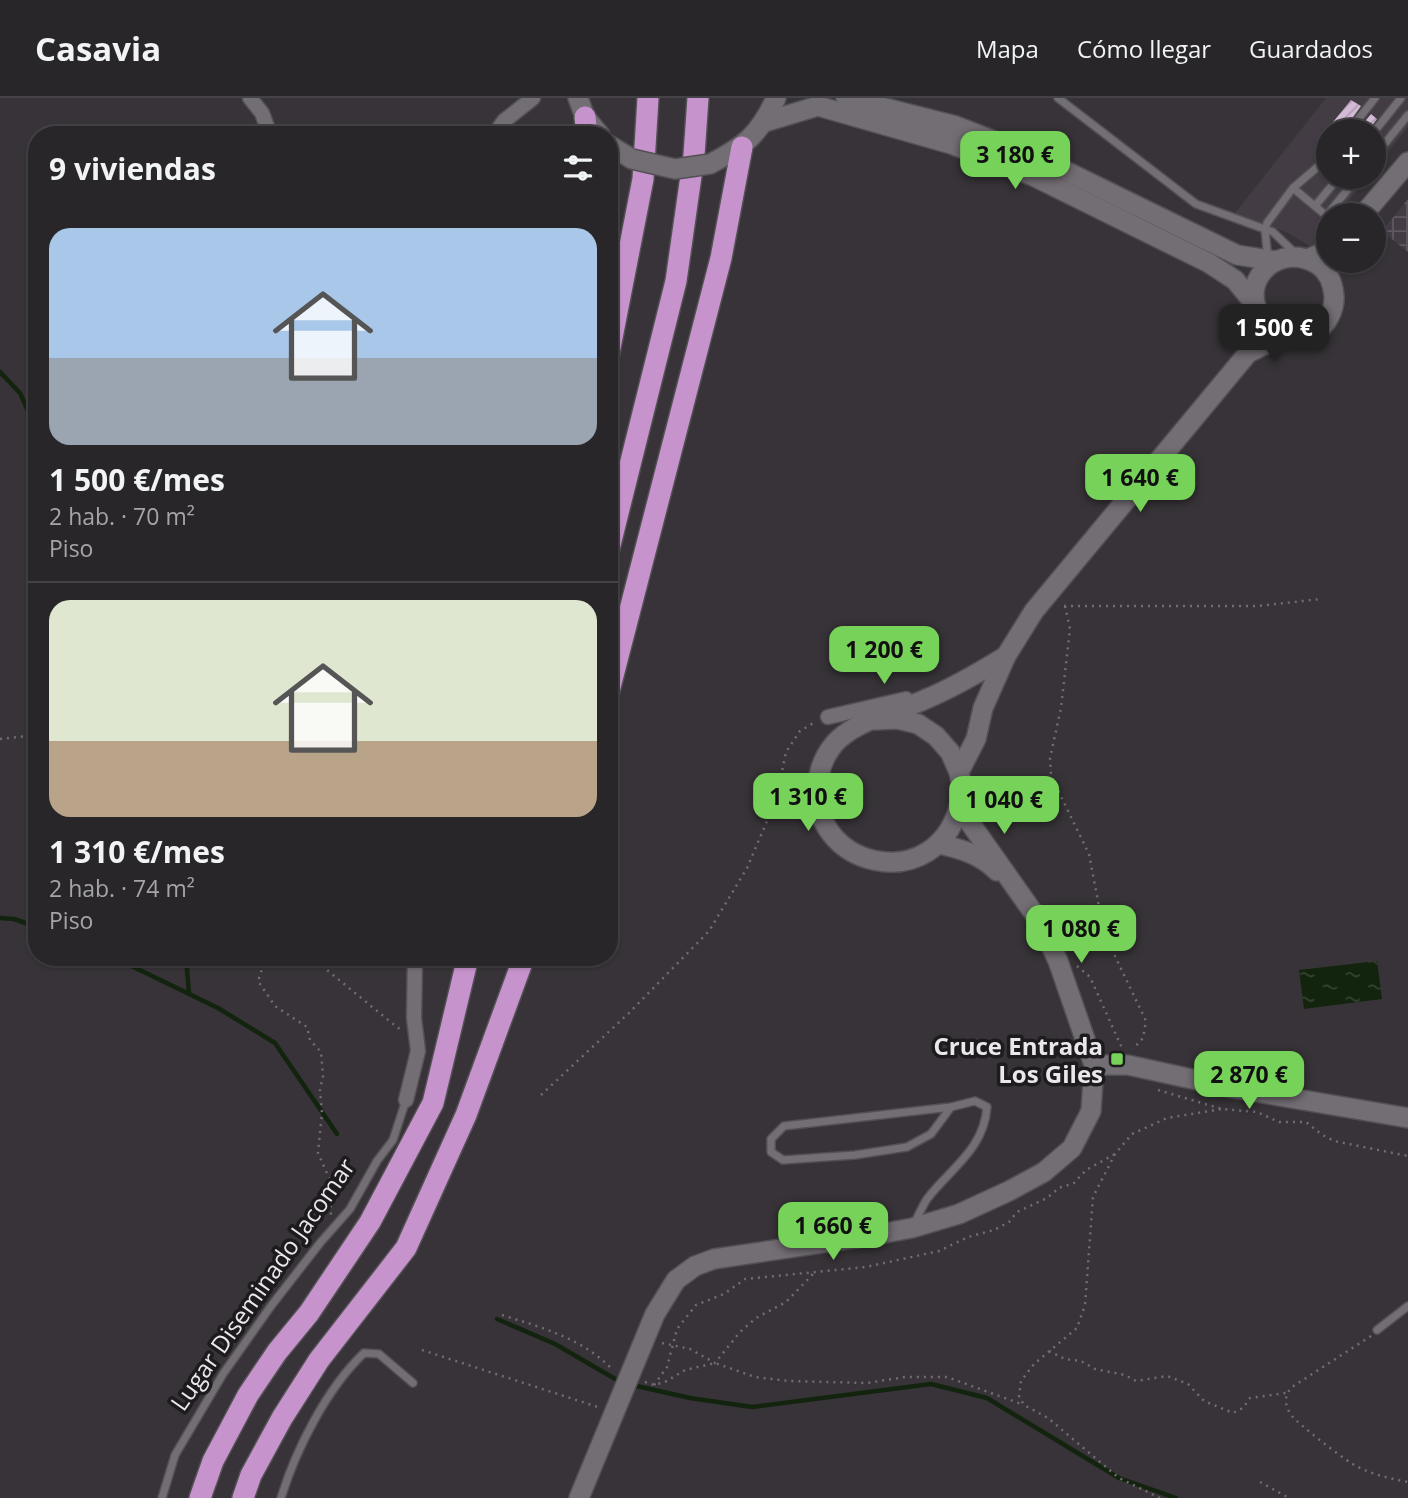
<!DOCTYPE html>
<html lang="es">
<meta charset="utf-8">
<style>
:root{--surface:#29262a;--page:#353236;--text:#f1f3f6;--muted:#a5a5a8;--line:#454347;--accent:#77d259}
body{margin:0;font-family:"Open Sans",sans-serif;background:var(--page);color:var(--text);height:100vh;display:flex;flex-direction:column;font-size:26px;white-space:nowrap}
*{box-sizing:border-box;margin:0}
p{font-size:23px;color:var(--muted)}
.icon{flex:none;width:38px;height:38px;fill:none;stroke:currentColor;stroke-width:2;stroke-linecap:round;stroke-linejoin:round}
.map{position:relative;flex:1;overflow:hidden}
.side{position:absolute;left:28px;top:28px;width:590px;height:840px;display:flex;flex-direction:column;background:var(--surface);border-radius:28px;box-shadow:0 2px 5px #0004,0 0 0 2px var(--line)}
.side>*{flex:none}
.controls{position:absolute;left:1316px;top:21px;display:grid;gap:14px}
.controls a{display:grid;place-items:center;width:70px;height:70px;border-radius:50%;background:var(--surface);box-shadow:0 2px 5px #0004,0 0 0 2px var(--line);font-size:35px}
.price{position:absolute;translate:-50% -60px;padding:0 16px;border-radius:14px;background:var(--accent);color:#111;font-size:23px;line-height:46px;filter:drop-shadow(0 2px 4px #0008)}
.price::after{content:'';position:absolute;left:50%;top:42px;width:21px;height:16px;margin-left:-10px;background:inherit;clip-path:polygon(0 0,100% 0,50% 100%)}
.price.active{background:#222;color:#fff}
ul{padding:0;list-style:none}
li{display:grid;align-content:center;gap:14px;height:371px;padding:0 21px}
li+li{border-top:2px solid var(--line)}
li span{display:grid;place-items:center;height:217px;border-radius:21px;color:#555}
li>.icon{margin-inline-start:auto}
span .icon{width:126px;height:126px;fill:#fffc;stroke-width:1}
li b{font-size:30px}
h2{display:flex;justify-content:space-between;align-items:center;height:84px;padding:0 21px;font-size:30px}
header{display:flex;align-items:center;gap:42px;box-sizing:border-box;height:98px;padding:0 35px;background:var(--surface);border-bottom:2px solid var(--line)}
header strong{font-size:33px}
nav{display:flex;gap:38px;margin-inline-start:auto;font-size:24px}
.map>svg:first-child{display:block}
.built{fill:#443c45}
.industrial{fill:url(#industrial-grid)}
.water{fill:url(#water-ripples)}
.lines{fill:none;stroke-linecap:round;stroke-linejoin:round}
.stream{stroke:#13240e;stroke-width:4.5}
.building{fill:url(#building-hatch)}
.lane-casing{stroke:#535054;stroke-width:10}
.street-casing{stroke:#535054;stroke-width:17}
.secondary-casing{stroke:#535054;stroke-width:22}
.highway-casing{stroke:#535054;stroke-width:24}
.path{stroke:#716d72;stroke-width:2.5;stroke-dasharray:2 5;stroke-linecap:butt}
.lane{stroke:#736e74;stroke-width:7}
.street{stroke:#736e74;stroke-width:14}
.secondary{stroke:#736e74;stroke-width:19}
.highway{stroke:#c693cc;stroke-width:21}
.secondary-bridge-casing{stroke:#535054;stroke-width:22;stroke-linecap:butt}
.secondary-bridge{stroke:#736e74;stroke-width:19}
.poi-dot{fill:#77d259;stroke:#1d1b1d;stroke-width:2.5}
.labels{text-anchor:middle;dominant-baseline:central;stroke-width:7;stroke-linejoin:round;paint-order:stroke}
.poi-label{font-size:24px;font-weight:bold;fill:#ebe8eb;stroke:#1d1b1d;text-anchor:end}
.street-label{font-size:24px;fill:#ebe8eb;stroke:#1d1b1d}
</style>
<header>
<strong>Casavia</strong>
<nav><a>Mapa</a><a>Cómo llegar</a><a>Guardados</a></nav>
</header>
<div class="map">
<svg width="1408" height="1400" viewBox="0 0 1408 1400">
<defs>
<pattern id="industrial-grid" width="8" height="8" patternUnits="userSpaceOnUse" patternTransform="scale(1.75)"><rect width="8" height="8" fill="#443c45"/><path d="M0 4h8M4 0v8" fill="none" stroke="#5f5860"/></pattern>
<pattern id="water-ripples" width="26" height="14" patternUnits="userSpaceOnUse" patternTransform="scale(1.75)"><rect width="26" height="14" fill="#13240e"/><path d="M2 4q2-2 4 0t4 0M15 11q2-2 4 0t4 0" fill="none" stroke="#364431"/></pattern>
<pattern id="building-hatch" width="6" height="6" patternUnits="userSpaceOnUse" patternTransform="scale(1.75)"><rect width="6" height="6" fill="#d3bad6"/><path d="M-1 1l2-2M0 6l6-6M5 7l2-2" fill="none" stroke="#b09db2"/></pattern>
</defs>
<rect width="100%" height="100%" fill="#373338"/>
<polygon class="built" points="1326,0 1408,0 1408,29 1374,71 1374,33 1328,33 1328,79 1368,79 1341,112 1339,117 1328,117 1328,141 1320,147 1310,148 1288,135 1235,115"/>
<polygon class="industrial" points="1408,101 1408,154 1382,133"/>
<polygon class="water" points="1377,863 1382,901 1304,911 1299,872"/>
<g class="lines">
<g class="stream">
<polyline points="0,274 20,295 33,324 37,350"/>
<polyline points="0,820 14,821 37,829"/>
<polyline points="113,859 218,910 275,945 337,1036"/>
<polyline points="186,859 189,896"/>
<polyline points="497,1221 555,1246 617,1282"/>
<polyline points="632,1287 690,1300 752,1309 931,1286 987,1300 1119,1380 1176,1400"/>
</g>
</g>
<g class="building">
<polygon points="1351,2 1361,8 1343,33 1335,33 1329,29"/>
<polygon points="1371,16 1377,21 1368,33 1357,33"/>
</g>
<g class="lines">
<defs>
<g id="lane">
<polyline points="1058,0 1196,106 1273,134 1297,157"/>
<polyline points="1349,33 1375,0"/>
<polyline points="1374,34 1401,0"/>
<polyline points="1374,59 1408,17"/>
<polyline points="1293,90 1328,119"/>
<polyline points="1315,108 1339,79"/>
<polyline points="1327,117 1358,79"/>
<polyline points="1268,161 1265,132 1267,125 1293,90 1328,60"/>
<path d="M 914,1126 C 918,1118 922,1109 927,1101 C 951,1070 984,1051 987,1009 L 975,1003 L 951,1009 L 784,1028 L 771,1041 L 771,1054 L 783,1062 L 855,1057 L 907,1049 L 931,1036 L 951,1009"/>
<polyline points="1377,1232 1408,1208"/>
<polyline points="162,1400 175,1357 223,1276 271,1208 320,1145 350,1111 377,1063 393,1042 406,1002"/>
<path d="M 281,1400 C 296,1351 327,1290 364,1255 L 379,1256 L 413,1285"/>
</g>
<g id="street">
<polyline points="250,0 262,15 270,37"/>
<polyline points="494,37 504,23 533,0"/>
<polyline points="828,619 906,601"/>
<polyline points="406,1002 418,953 414,920 415,859"/>
</g>
<g id="secondary">
<polyline points="578,0 585,19 600,37"/>
<polyline points="846,0 956,28 1041,61 1237,157 1276,163"/>
<polyline points="765,24 818,8 951,46 1033,78 1209,165 1235,182 1254,205"/>
<polyline points="609,47 632,61"/>
<path d="M 710,66 C 746,47 759,37 776,0"/>
<polyline points="1363,117 1408,64"/>
<polyline points="1308,161 1328,152"/>
<path d="M 959,674 L 976,641 L 983,610 L 1006,558 L 1034,513 L 1248,255 C 1259,250 1271,242 1283,240 C 1294,237 1304,241 1314,235 C 1327,227 1335,212 1334,198 C 1333,185 1328,173 1317,166 C 1270,138 1221,203 1284,239"/>
<path d="M 961,700 C 941,805 800,769 819,678 C 821,665 829,650 839,641 C 862,620 899,614 926,601 C 955,589 980,574 1006,558"/>
<path d="M 939,746 C 961,751 980,756 997,773"/>
<polyline points="1094,967 1128,967 1233,990 1408,1020"/>
<polyline points="579,1400 655,1216 676,1182 695,1168 714,1161 869,1138 912,1130 959,1116 1009,1093 1044,1074 1072,1050 1091,1013 1094,967 1058,863 1040,824 968,722 959,674 950,654 936,638 918,626 897,621 875,622"/>
</g>
<g id="highway">
<polyline points="585,19 587,37"/>
<polyline points="609,255 643,81 648,0"/>
<polyline points="609,451 676,183 694,57 698,0"/>
<polyline points="609,593 721,160 742,49"/>
<polyline points="200,1400 213,1363 248,1297 277,1254 309,1215 370,1124 433,1005 468,859"/>
<polyline points="243,1400 251,1377 282,1320 319,1262 406,1150 466,1017 524,859"/>
</g>
</defs>
<use href="#lane" class="lane-casing"/>
<use href="#street" class="street-casing"/>
<use href="#secondary" class="secondary-casing"/>
<use href="#highway" class="highway-casing"/>
<g class="path">
<polyline points="1064,508 1257,508 1321,501"/>
<polyline points="1065,508 1070,531 1061,610 1050,660 1051,678 1089,756 1104,835 1146,923 1143,940 1133,951"/>
<polyline points="0,641 37,637"/>
<polyline points="266,859 258,883 275,908 307,929 310,942 321,954 323,978 320,992 322,1015 318,1055 329,1080 331,1117"/>
<polyline points="311,859 398,930 403,931"/>
<polyline points="1077,868 1090,879 1122,950"/>
<polyline points="1158,992 1222,1011 1257,1014 1279,1024 1306,1024 1321,1036 1334,1043 1408,1058"/>
<polyline points="541,997 630,914 709,833 747,770 776,702 786,654 800,633 815,624"/>
<path d="M 502,1217 C 543,1230 582,1240 613,1272"/>
<path d="M 1371,1238 L 1292,1289 C 1284,1297 1284,1308 1292,1318 C 1298,1326 1341,1359 1351,1365 C 1369,1376 1388,1380 1408,1384"/>
<polyline points="662,1245 690,1251 715,1265 740,1234 756,1220 786,1204 814,1175"/>
<polyline points="422,1252 601,1310"/>
<polyline points="1049,1253 1065,1261 1081,1263 1095,1271 1125,1277 1136,1283 1167,1278 1188,1286 1204,1303 1233,1315 1243,1310 1250,1300 1286,1295"/>
<polyline points="645,1284 654,1287 665,1284 685,1272 715,1265 755,1279 789,1283 867,1285 905,1279 947,1279 1024,1307"/>
<polyline points="654,1287 667,1269 677,1231 696,1207 724,1196 745,1181 866,1169 939,1153 968,1139 994,1132 1009,1124 1017,1114 1047,1100 1059,1090 1074,1085 1086,1072 1115,1056"/>
<polyline points="1260,1384 1289,1400"/>
<polyline points="1160,1400 1119,1380 1048,1320 1024,1307 1019,1298 1021,1283 1034,1266 1077,1230 1085,1207 1093,1099 1115,1056 1132,1036 1167,1020 1222,1011"/>
</g>
<use href="#lane" class="lane"/>
<use href="#street" class="street"/>
<use href="#secondary" class="secondary"/>
<use href="#highway" class="highway"/>
<defs>
<polyline id="secondary-bridge" points="632,61 675,71 710,66"/>
</defs>
<use href="#secondary-bridge" class="secondary-bridge-casing"/>
<use href="#secondary-bridge" class="secondary-bridge"/>
</g>
<rect class="poi-dot" x="1110" y="954" width="14" height="14" rx="3.5"/>
<g class="labels">
<g class="poi-label">
<text x="1103" y="947">Cruce Entrada<tspan x="1103" dy="28">Los Giles</tspan></text>
</g>
<g class="street-label">
<text transform="translate(262 1186) rotate(-55)">Lugar Diseminado Jacomar</text>
</g>
</g>
</svg>
<div class="controls">
<a>+</a>
<a>−</a>
</div>
<b class="price" style="left:1015px;top:93px">3 180 €</b>
<b class="price active" style="left:1274px;top:266px">1 500 €</b>
<b class="price" style="left:1140px;top:416px">1 640 €</b>
<b class="price" style="left:884px;top:588px">1 200 €</b>
<b class="price" style="left:808px;top:735px">1 310 €</b>
<b class="price" style="left:1004px;top:738px">1 040 €</b>
<b class="price" style="left:1081px;top:867px">1 080 €</b>
<b class="price" style="left:1249px;top:1013px">2 870 €</b>
<b class="price" style="left:833px;top:1164px">1 660 €</b>
<section class="side">
<h2>9 viviendas<svg class="icon" aria-label="filters" viewBox="0 0 24 24"><path d="M4 7h16M4 17h16"/><circle cx="9" cy="7" r="2"/><circle cx="15" cy="17" r="2"/></svg></h2>
<ul>
<li><span style="background:linear-gradient(#a9c7e8 60%,#9aa5b1 0)"><svg class="icon" aria-label="home" viewBox="0 0 24 24"><path d="M3 11l9-7 9 7M6 9v11h12V9"/></svg></span><div><b>1 500 €/mes</b><p>2 hab. · 70 m²</p><p>Piso</p></div></li>
<li><span style="background:linear-gradient(#dfe7d0 65%,#b9a48a 0)"><svg class="icon" aria-label="home" viewBox="0 0 24 24"><path d="M3 11l9-7 9 7M6 9v11h12V9"/></svg></span><div><b>1 310 €/mes</b><p>2 hab. · 74 m²</p><p>Piso</p></div></li>
</ul>
</section>
</div>
